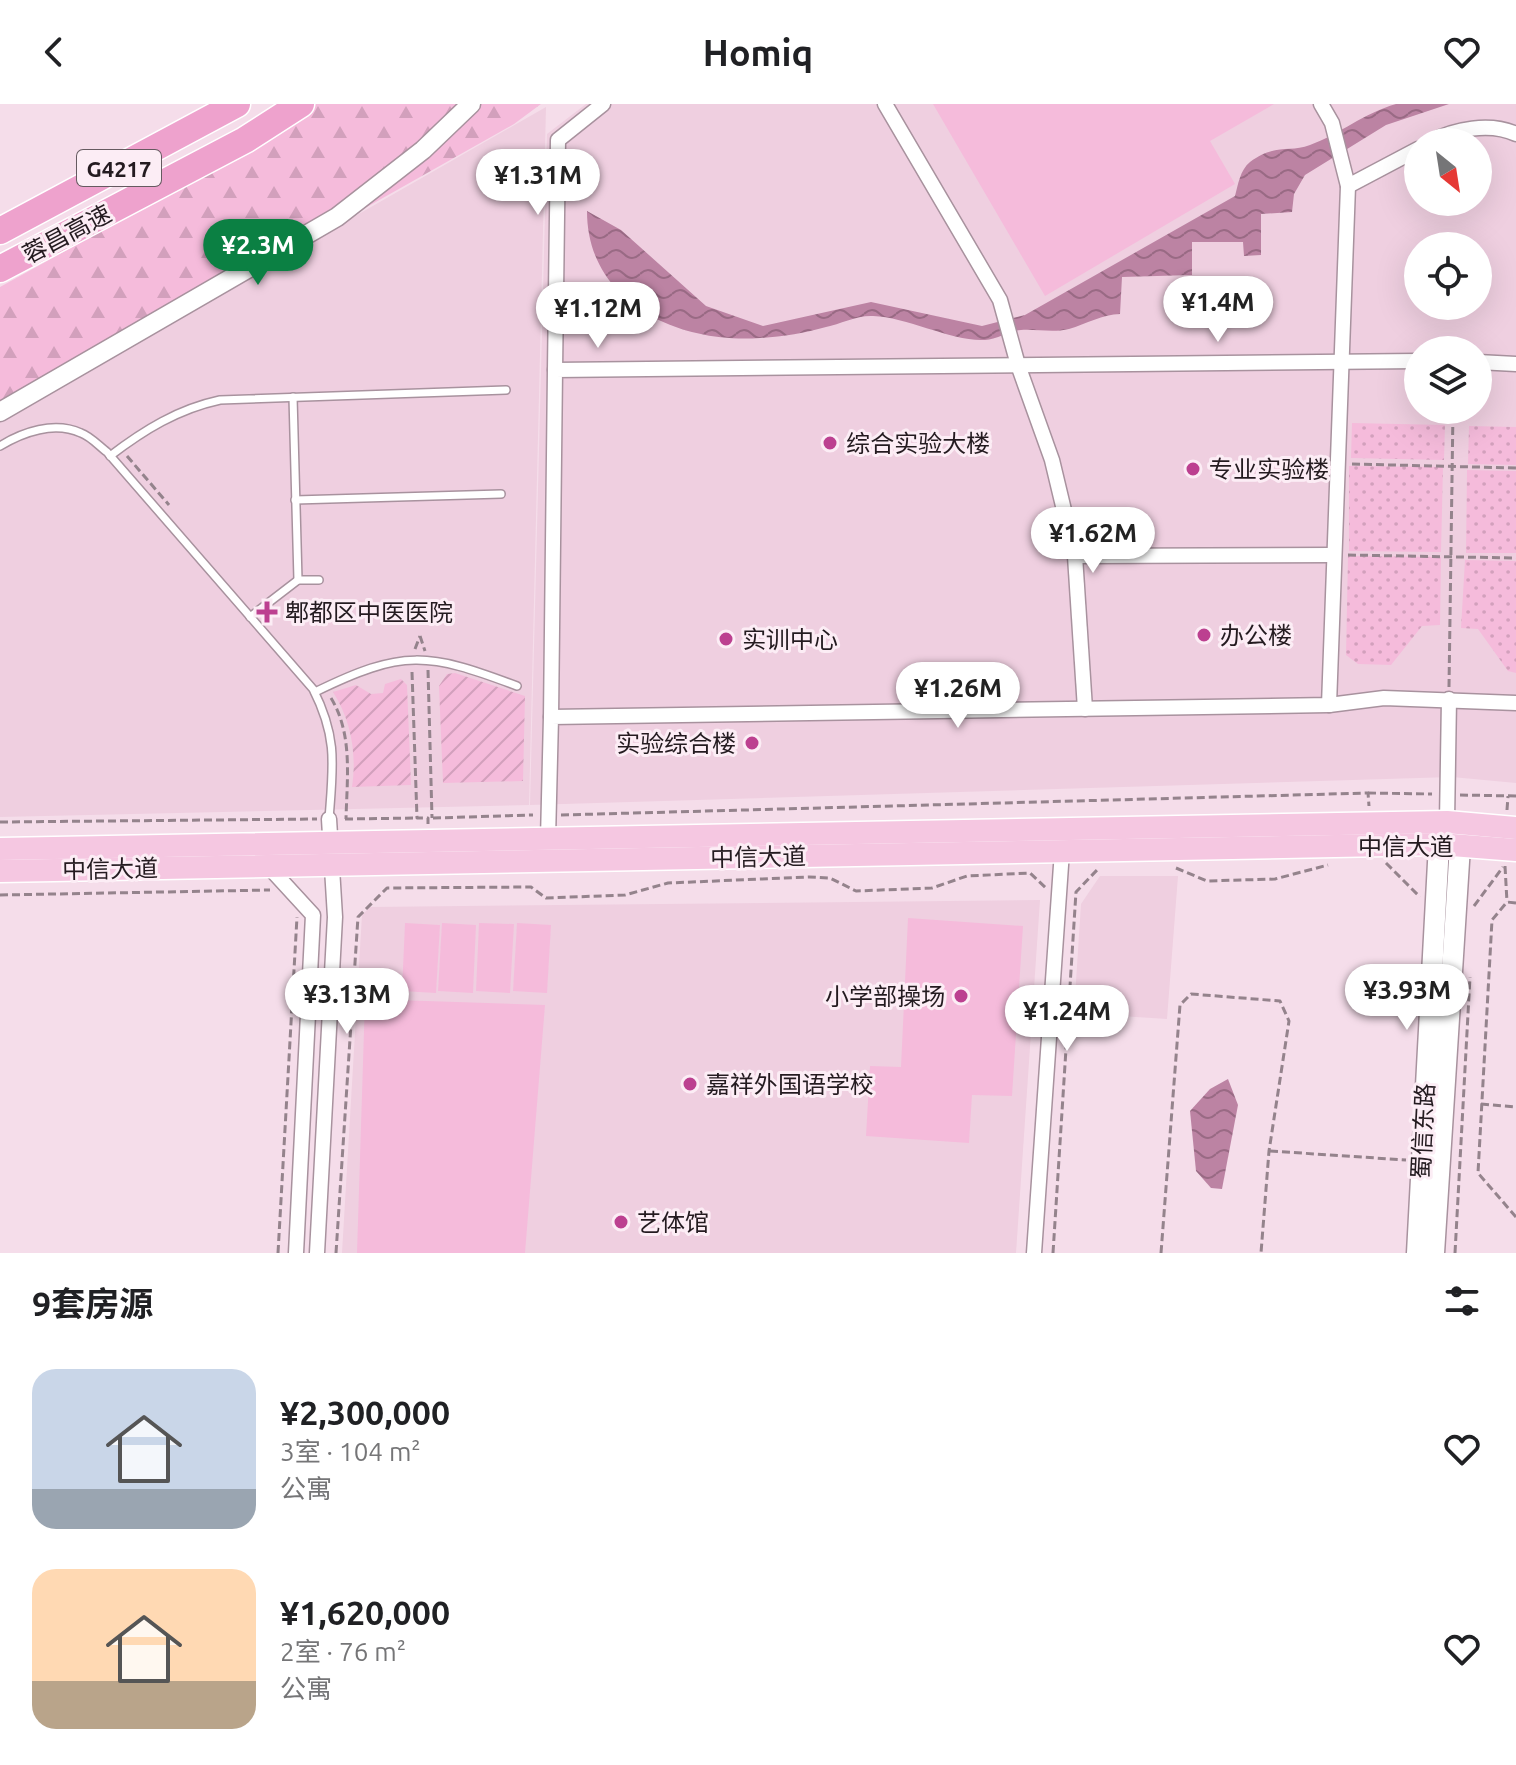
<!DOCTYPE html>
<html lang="zh">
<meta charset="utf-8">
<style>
:root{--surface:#fff;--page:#f2f2f2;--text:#202124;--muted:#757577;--accent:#0b8043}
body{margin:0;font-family:Ubuntu,"Noto Sans SC",sans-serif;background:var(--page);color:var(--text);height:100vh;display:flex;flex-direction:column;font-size:30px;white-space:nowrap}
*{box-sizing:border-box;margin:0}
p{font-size:26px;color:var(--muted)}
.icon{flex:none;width:44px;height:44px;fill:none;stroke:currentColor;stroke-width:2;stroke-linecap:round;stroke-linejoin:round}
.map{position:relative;height:1149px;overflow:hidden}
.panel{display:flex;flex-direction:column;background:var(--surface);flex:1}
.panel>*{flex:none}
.needle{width:52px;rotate:150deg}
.fabs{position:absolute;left:1404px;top:24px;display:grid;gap:16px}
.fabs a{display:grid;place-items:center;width:88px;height:88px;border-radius:50%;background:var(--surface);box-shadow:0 8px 32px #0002;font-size:40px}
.price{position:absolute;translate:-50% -68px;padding:0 18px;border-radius:28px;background:#fff;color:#222;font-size:26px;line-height:52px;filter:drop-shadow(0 2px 4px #0008)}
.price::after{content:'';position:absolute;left:50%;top:48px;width:24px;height:18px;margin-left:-12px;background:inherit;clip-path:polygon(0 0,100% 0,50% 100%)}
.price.current{background:var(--accent);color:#fff}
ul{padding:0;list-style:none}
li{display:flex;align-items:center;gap:24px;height:200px;padding:0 32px}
li span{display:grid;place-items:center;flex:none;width:224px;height:160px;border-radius:24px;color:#555}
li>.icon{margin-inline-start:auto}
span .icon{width:96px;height:96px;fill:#fffc;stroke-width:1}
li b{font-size:34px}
h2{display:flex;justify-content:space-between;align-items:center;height:96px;padding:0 32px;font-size:34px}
header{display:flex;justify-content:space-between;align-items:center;height:104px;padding:0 32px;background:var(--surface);font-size:36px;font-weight:600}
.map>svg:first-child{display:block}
.built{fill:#efcfe0;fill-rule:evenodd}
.grass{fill:url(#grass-dots)}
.forest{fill:url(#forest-firs)}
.garden{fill:url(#garden-furrows)}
.pitch{fill:#f5bbdb}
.water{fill:url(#water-waves)}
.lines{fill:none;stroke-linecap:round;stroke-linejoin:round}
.service-casing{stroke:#a8929e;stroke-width:10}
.minor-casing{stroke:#a8929e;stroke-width:17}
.tertiary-casing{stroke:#a8929e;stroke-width:21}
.secondary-casing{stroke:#a8929e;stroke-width:23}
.primary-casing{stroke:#fff;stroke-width:25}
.motorway-casing{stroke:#fff;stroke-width:29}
.path{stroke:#94838c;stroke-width:3;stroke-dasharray:8 4;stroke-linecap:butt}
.service{stroke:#fff;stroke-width:7}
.minor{stroke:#fff;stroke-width:14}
.tertiary{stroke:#fff;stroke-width:18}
.secondary{stroke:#fff;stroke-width:20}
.primary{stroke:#f5c7e1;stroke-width:22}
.motorway{stroke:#eea2cd;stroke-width:26}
.poi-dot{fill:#bc4090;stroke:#fcedf5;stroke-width:3}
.labels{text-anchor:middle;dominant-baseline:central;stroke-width:6;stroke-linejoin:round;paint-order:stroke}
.shield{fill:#fcedf5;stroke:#655a60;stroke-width:2}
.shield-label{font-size:22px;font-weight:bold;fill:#241b20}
.street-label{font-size:24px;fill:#241b20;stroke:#fcedf5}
.poi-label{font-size:24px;fill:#241b20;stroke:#fcedf5;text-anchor:start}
</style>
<header><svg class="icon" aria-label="back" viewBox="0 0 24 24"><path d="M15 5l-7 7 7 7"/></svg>Homiq<svg class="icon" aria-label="heart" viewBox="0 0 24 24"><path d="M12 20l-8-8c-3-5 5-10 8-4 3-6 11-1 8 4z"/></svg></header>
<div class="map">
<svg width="1516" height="1149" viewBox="0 0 1516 1149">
<defs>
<pattern id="grass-dots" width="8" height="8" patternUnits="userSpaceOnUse" patternTransform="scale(2)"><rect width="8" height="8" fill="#f5bbdb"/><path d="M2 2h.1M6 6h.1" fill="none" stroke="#d2a0bc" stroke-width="1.8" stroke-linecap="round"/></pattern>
<pattern id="forest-firs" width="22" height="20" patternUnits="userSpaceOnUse" patternTransform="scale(2)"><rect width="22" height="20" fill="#f5bbdb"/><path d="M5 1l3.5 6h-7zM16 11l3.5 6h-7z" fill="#d2a0bc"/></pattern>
<pattern id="garden-furrows" width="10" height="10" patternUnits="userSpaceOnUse" patternTransform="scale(2)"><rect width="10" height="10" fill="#f5bbdb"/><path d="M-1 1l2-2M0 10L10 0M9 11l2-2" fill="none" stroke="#d2a0bc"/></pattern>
<pattern id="water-waves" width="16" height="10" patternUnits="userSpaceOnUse" patternTransform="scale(2)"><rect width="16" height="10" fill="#bc83a3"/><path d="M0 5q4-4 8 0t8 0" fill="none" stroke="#996a84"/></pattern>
</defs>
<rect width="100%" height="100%" fill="#f5ddea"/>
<g class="built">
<path d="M 586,0 L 1516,0 L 1516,679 L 1452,673 L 530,701 L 547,30 ZM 1418,38 L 1478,38 L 1478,98 L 1418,98 ZM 1418,142 L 1478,142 L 1478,202 L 1418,202 ZM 1418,246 L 1478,246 L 1478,306 L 1418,306 Z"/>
<polygon points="546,3 529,701 0,713 0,315"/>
<polygon points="1100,772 1178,772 1167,915 1074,909 1081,800"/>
<polygon points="1040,796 1016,1149 342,1149 362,811 370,803"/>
</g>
<g class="grass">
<polygon points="1352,319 1445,321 1444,356 1351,354"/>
<polygon points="1469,322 1516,323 1516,361 1468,360"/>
<polygon points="1349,362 1443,363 1441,448 1349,447"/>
<polygon points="1467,366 1516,367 1516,449 1466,449"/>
<polygon points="1348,452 1441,453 1440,521 1422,522 1391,561 1358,560 1346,551"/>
<polygon points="1465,456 1516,457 1516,569 1508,567 1478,525 1461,524"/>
</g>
<polygon class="forest" points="316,0 541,0 514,20 0,310 0,183 192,77"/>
<g class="garden">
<polygon points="455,569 525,592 523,677 443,679 439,582 447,570"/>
<path d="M 401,575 L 407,581 L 411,681 L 352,683 C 357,650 351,616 333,588 L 356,581 L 371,590 L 383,589 L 385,580 Z"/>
</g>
<g class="pitch">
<polygon points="933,0 1274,0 1210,37 1235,80 1045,192"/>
<polygon points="908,814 1023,822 1012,992 972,991 969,1039 866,1032 870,962 901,963"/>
<polygon points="405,819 440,821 436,889 402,887"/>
<polygon points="442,819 476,821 473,889 438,887"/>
<polygon points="479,819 514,820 510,889 476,887"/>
<polygon points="517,819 551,821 547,889 513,887"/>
<polygon points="365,895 545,901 525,1149 357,1149"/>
</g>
<g class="water">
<path d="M 1396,0 L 1449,0 L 1386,21 L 1305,71 L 1294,90 L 1292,108 L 1261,110 L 1261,151 L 1244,152 L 1243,138 L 1192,138 L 1192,171 L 1122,173 L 1120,210 C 1103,210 1086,220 1069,225 C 1053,229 1037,225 1021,226 C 1009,227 997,235 985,236 C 953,238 907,213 873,212 C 858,211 840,220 826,223 C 805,229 781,233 760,234 C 679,240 587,199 587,107 L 621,126 L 706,202 L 763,222 L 871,198 L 982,222 L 1025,211 L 1235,92 C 1238,81 1240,66 1250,58 C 1275,39 1289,49 1310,41 C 1340,30 1364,9 1396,0 Z"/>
<polygon points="1228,975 1238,1001 1222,1085 1211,1084 1196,1067 1190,1007 1210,985"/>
</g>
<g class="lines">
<defs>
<g id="service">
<polyline points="293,293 298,476"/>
<path d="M 0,342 C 23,328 54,317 81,329 C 90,332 99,342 107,348 L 313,585 C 338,634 333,662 329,715"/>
<path d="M 110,352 C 144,326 178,305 220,296 L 506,286"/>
<polyline points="295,396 501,390"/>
<polyline points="250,513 298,476 319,476"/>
<path d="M 315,588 C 403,545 427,548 517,582"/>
</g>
<g id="minor">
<polyline points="885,0 1000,196 1018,261 1052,356 1075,452 1333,451"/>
<polyline points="1321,0 1332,19 1348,82 1329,601"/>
<path d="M 1430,38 C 1454,25 1490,18 1516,30"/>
<polyline points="1348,82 1418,45"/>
<polyline points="1478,258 1516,260"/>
<polyline points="555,266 558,36 603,0"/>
<polyline points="1075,452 1085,605"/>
<polyline points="551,613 555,266 1418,257"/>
<polyline points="1447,718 1449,595"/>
<polyline points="548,735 551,613 1329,601 1384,594 1516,599"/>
<polyline points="268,762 313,811 296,1149"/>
<polyline points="317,1149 335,813 329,715"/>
<polyline points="1034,1149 1062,747"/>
</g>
<polyline id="tertiary" points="0,308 337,113 423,46 471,0"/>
<g id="secondary">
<polyline points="1417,1149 1439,740 1444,726"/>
<polyline points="1434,1149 1460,742 1453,729"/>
</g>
<g id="primary">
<polyline points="0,745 1447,718 1516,724"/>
<polyline points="0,767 1439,740 1516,746"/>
</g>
<g id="motorway">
<polyline points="0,127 237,0"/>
<polyline points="0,165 245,36 301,0"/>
</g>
</defs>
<use href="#service" class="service-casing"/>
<use href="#minor" class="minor-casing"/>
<use href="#tertiary" class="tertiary-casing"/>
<use href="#secondary" class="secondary-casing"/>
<use href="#primary" class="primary-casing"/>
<use href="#motorway" class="motorway-casing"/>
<g class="path">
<polyline points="127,352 169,401"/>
<polyline points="1352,360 1516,364"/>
<polyline points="1348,451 1516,454"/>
<polyline points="420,532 425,547"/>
<polyline points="415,545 420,532"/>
<polyline points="428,566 432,714"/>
<polyline points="412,568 417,714 428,714 428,720"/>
<polyline points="1449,583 1453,306"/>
<path d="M 331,594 C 353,630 347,674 346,715"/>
<polyline points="1368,689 1432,690"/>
<polyline points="1460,691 1516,692"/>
<polyline points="1507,706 1508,692"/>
<polyline points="561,711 1368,689 1369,702"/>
<polyline points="433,714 533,711"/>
<polyline points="345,715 417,714"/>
<polyline points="0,718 317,715"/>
<polyline points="1386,759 1420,793"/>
<polyline points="1505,762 1507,798"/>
<polyline points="1176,764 1207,777 1275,775 1328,761"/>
<polyline points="0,791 270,786"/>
<polyline points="1516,799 1507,798 1492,816 1478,1069 1516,1113"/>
<polyline points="1474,802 1503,763"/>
<polyline points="1481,1000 1516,1003"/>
<polyline points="1270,1047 1406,1056"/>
<polyline points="278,1149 297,813"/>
<polyline points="336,1149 358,813 387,784 531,783 546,794 625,791 668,779 809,773 830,774 856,787 932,784 967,772 1030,769 1046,784"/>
<polyline points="1053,1149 1076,788 1097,766"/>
<polyline points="1161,1149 1180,901 1191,890 1280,897 1289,917 1269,1047 1261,1149"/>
<polyline points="1455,1149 1470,873"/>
</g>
<use href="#service" class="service"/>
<use href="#minor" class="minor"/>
<use href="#tertiary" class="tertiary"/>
<use href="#secondary" class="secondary"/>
<use href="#primary" class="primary"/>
<use href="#motorway" class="motorway"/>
</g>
<g class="poi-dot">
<circle cx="830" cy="339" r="8"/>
<circle cx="1193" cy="365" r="8"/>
<path d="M263 496h8v8h8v8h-8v8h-8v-8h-8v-8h8z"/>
<circle cx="1204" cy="531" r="8"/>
<circle cx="726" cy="535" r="8"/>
<circle cx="752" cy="639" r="8"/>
<circle cx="961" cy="892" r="8"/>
<circle cx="690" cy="980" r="8"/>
<circle cx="621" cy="1118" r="8"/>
</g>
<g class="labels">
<rect class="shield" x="77" y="46" width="84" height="36" rx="6"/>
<g class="shield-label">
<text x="119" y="64">G4217</text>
</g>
<g class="street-label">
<text transform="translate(67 130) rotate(-28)">蓉昌高速</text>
<text x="1406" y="742">中信大道</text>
<text transform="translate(758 753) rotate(-1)">中信大道</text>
<text transform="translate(110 765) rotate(-1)">中信大道</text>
<text transform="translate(1423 1027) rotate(-87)">蜀信东路</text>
</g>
<g class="poi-label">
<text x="846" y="339">综合实验大楼</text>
<text x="1209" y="365">专业实验楼</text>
<text x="285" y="508">郫都区中医医院</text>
<text x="1220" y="531">办公楼</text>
<text x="742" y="535">实训中心</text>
<text x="736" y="639" text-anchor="end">实验综合楼</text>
<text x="945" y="892" text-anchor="end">小学部操场</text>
<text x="706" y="980">嘉祥外国语学校</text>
<text x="637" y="1118">艺体馆</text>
</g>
</g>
</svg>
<div class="fabs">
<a><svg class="needle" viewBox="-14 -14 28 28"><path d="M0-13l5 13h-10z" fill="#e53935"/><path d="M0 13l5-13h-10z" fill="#757577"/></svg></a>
<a><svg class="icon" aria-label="locate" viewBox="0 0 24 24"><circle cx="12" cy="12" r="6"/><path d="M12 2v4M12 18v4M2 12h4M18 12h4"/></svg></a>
<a><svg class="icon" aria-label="layers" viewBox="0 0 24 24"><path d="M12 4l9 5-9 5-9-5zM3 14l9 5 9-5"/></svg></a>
</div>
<b class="price" style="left:538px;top:113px">¥1.31M</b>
<b class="price current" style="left:258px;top:183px">¥2.3M</b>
<b class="price" style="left:1218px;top:240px">¥1.4M</b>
<b class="price" style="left:598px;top:246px">¥1.12M</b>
<b class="price" style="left:1093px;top:471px">¥1.62M</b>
<b class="price" style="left:958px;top:626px">¥1.26M</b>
<b class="price" style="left:1407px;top:928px">¥3.93M</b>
<b class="price" style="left:347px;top:932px">¥3.13M</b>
<b class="price" style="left:1067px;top:949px">¥1.24M</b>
</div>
<section class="panel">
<h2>9套房源<svg class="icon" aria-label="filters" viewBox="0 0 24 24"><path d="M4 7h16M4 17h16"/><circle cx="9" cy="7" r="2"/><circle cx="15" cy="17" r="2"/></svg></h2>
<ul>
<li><span style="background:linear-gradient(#c9d6e8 75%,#9aa5b1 0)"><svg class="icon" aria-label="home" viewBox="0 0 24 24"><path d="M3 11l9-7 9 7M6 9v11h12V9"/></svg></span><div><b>¥2,300,000</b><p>3室 · 104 m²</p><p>公寓</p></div><svg class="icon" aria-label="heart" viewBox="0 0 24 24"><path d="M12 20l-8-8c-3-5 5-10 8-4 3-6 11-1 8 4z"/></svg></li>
<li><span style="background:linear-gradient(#ffd9b3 70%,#b9a48a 0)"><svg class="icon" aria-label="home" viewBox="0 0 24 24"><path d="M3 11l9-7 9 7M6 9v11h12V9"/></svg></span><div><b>¥1,620,000</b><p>2室 · 76 m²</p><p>公寓</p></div><svg class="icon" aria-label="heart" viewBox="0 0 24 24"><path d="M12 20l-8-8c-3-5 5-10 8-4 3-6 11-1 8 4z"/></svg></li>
</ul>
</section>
